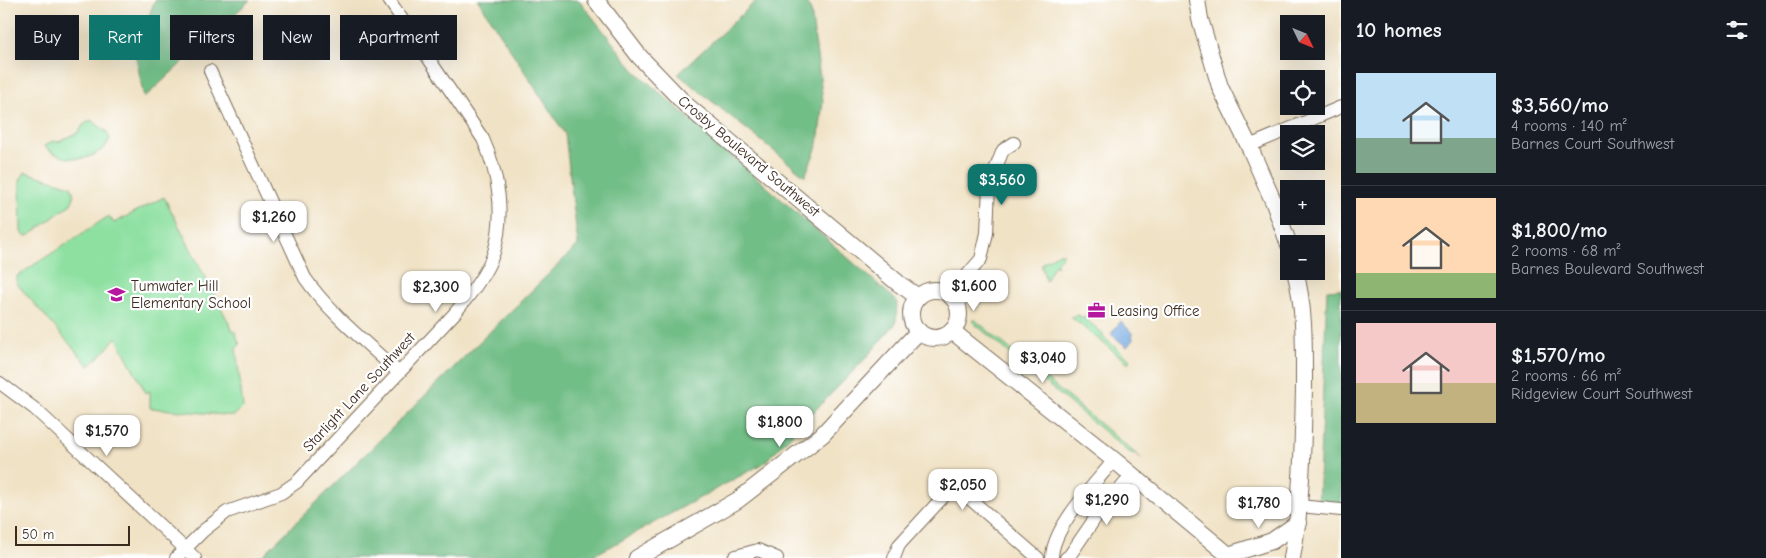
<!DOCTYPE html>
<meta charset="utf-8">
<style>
:root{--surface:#171b24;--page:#20242c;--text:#f1f3f6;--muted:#9ea1a6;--line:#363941;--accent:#0f766e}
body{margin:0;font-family:"Comic Neue",sans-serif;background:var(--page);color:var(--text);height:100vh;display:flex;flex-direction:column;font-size:19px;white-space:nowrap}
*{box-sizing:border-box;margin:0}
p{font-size:16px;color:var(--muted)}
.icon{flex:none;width:28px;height:28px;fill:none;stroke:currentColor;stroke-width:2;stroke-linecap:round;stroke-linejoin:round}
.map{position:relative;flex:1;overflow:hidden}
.details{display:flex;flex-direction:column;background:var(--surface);width:425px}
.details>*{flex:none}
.hud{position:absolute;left:15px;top:15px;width:475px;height:45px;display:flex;gap:10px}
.needle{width:32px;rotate:133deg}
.tools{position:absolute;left:1280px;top:15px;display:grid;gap:10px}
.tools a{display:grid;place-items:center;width:45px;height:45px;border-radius:0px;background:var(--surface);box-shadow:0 5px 20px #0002;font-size:25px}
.scale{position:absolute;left:15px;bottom:12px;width:115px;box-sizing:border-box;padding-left:5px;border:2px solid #3b2a1e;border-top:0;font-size:14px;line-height:18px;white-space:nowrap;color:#3b2a1e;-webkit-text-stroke:4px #fff;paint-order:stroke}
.price{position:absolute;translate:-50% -42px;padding:0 11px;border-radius:10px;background:#fff;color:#222;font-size:16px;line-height:32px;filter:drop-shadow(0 1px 2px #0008)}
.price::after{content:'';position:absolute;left:50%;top:30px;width:15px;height:11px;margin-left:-8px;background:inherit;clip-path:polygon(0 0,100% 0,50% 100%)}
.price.on{background:var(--accent);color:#fff}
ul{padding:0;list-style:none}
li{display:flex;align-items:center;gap:15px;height:125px;padding:0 15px}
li+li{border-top:1px solid var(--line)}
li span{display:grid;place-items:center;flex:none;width:140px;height:100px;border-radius:0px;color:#555}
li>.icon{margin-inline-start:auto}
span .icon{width:60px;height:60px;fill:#fffc;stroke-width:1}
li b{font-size:21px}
h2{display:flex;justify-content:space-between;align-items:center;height:60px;padding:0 15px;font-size:21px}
.pill{padding:0 18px;border-radius:0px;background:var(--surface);box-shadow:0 5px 20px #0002;font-size:18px;line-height:45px}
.pill.on{background:var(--accent);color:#fff}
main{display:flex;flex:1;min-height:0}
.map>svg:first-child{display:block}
.green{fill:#8ee0a1;stroke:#648560}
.forest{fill:#72be87;stroke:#567452}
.water{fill:#75a9e1;stroke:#586a80}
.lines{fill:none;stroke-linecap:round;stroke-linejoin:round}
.minor-casing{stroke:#7a6a58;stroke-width:14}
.tertiary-casing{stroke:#7a6a58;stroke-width:18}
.minor{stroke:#fff;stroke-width:12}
.tertiary{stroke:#fff;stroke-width:16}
.labels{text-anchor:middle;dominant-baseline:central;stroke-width:4.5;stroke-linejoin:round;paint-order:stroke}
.street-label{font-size:15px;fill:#3b2a1e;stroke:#fff}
.poi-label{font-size:15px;fill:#3b2a1e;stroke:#fff;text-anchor:start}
</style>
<main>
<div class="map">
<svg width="1341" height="558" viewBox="0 0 1341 558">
<rect width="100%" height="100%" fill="#fff"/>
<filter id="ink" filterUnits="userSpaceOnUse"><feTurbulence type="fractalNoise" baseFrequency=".02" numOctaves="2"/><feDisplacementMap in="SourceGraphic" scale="10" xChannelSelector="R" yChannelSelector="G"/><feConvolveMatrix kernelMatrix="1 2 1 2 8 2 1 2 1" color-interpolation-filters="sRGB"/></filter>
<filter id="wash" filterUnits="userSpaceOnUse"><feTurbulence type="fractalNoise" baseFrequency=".0096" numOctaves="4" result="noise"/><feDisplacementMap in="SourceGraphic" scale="20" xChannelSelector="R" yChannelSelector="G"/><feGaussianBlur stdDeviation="1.12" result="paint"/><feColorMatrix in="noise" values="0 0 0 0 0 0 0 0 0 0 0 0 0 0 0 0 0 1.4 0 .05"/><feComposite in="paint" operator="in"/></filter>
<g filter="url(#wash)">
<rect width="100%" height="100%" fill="#f0e2c5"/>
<g class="green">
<path d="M 91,120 L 107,132 L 110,139 C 98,164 63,164 44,146 L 53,141 L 58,142 L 79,132 L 83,125 Z"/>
<path d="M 25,172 L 71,186 C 74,193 75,197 71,204 L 30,235 L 26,236 L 21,232 L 20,180 Z"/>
<polygon points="164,197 233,331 235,332 240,345 236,348 243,407 234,416 150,408 150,391 146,393 116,337 106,350 89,366 17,284 17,276 109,216 114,223"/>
<polygon points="1059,253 1064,253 1057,262 1057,266 1055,264 1046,281 1042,268 1042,263"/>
<polygon points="1079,315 1080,317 1086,317 1085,319 1104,334 1102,336 1130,360 1128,363 1071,317"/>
<polygon points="974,319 1142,459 1126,450 975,324 972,321"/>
</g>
<g class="forest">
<polygon points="155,0 250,0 144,98 135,51"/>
<polygon points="478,0 579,0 634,70 897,301 896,323 865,359 764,463 589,558 260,558 578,245 565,134"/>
<polygon points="757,0 805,0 811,11 823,101 818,144 805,176 678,74"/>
<polygon points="1341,289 1341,510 1318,507 1327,290"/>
</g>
<polygon class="water" points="1121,321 1132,333 1133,340 1127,347 1111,334"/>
</g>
<g filter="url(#ink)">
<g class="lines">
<defs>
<g id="minor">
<path d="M 210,71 L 305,278 C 330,314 367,343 399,373"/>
<polyline points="1249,146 1341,107"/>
<polyline points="950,295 981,259 987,233 989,185 1003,150 1014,143"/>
<polyline points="0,383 35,409 195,558"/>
<polyline points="1299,506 1341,510"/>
<path d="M 176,558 L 203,531 L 227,512 L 281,493 L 297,482 L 454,314 C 468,297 487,274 494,252 C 505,215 499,175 483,139 L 389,0"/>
<polyline points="734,558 736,556 758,550 777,558"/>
<polyline points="894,558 899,545 954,485 1038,558"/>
<path d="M 1052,558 C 1052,527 1095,484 1114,460"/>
<polyline points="1066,558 1070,555 1096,517 1132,475"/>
</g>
<g id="tertiary">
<polyline points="596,0 639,56 686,105 898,283 918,297"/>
<polyline points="1197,0 1200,19 1220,87 1249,146 1274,203 1289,245"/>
<circle cx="935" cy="314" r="24"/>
<polyline points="952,331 1114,460 1232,558"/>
<polyline points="1228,555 1272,541 1298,523"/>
<polyline points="637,558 738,500 822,435 919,331"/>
<path d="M 1292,558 C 1302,501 1303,443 1304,386 C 1304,348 1305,308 1295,271"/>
</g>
</defs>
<use href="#minor" class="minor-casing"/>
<use href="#tertiary" class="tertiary-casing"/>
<use href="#minor" class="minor"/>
<use href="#tertiary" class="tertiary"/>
</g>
</g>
<defs>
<symbol id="school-bare" viewBox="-9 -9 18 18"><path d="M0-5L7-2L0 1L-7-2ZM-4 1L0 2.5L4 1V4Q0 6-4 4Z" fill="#b5179e" stroke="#fff" stroke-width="2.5" paint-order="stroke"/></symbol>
<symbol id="office-bare" viewBox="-9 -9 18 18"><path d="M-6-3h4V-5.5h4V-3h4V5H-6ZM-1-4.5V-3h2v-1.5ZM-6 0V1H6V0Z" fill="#b5179e" stroke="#fff" stroke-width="2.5" paint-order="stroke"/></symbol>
</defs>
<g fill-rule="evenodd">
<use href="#school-bare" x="104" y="282" width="25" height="25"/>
<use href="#office-bare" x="1084" y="298" width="25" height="25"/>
</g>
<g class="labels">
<g class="street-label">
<text transform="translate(749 156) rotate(40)">Crosby Boulevard Southwest</text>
<text transform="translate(359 392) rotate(-47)">Starlight Lane Southwest</text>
</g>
<g class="poi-label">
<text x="131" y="286">Tumwater Hill<tspan x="131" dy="17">Elementary School</tspan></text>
<text x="1110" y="311">Leasing Office</text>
</g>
</g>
</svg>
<div class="tools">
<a><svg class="needle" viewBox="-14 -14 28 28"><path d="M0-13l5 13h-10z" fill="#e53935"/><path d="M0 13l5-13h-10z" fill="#9ea1a6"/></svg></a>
<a><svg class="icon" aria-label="locate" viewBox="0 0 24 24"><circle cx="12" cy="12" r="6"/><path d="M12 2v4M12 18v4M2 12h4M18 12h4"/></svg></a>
<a><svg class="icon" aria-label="layers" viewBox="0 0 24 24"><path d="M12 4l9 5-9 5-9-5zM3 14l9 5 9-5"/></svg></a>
<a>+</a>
<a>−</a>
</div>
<div class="scale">50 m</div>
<b class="price on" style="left:1002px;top:206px">$3,560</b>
<b class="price" style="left:274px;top:243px">$1,260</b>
<b class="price" style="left:974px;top:312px">$1,600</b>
<b class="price" style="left:436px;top:313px">$2,300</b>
<b class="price" style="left:1043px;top:384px">$3,040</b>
<b class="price" style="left:780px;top:448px">$1,800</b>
<b class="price" style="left:107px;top:457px">$1,570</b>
<b class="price" style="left:963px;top:511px">$2,050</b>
<b class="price" style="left:1107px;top:526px">$1,290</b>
<b class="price" style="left:1259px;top:529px">$1,780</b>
<div class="hud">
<a class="pill">Buy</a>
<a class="pill on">Rent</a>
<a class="pill">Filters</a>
<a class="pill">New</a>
<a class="pill">Apartment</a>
</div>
</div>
<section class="details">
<h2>10 homes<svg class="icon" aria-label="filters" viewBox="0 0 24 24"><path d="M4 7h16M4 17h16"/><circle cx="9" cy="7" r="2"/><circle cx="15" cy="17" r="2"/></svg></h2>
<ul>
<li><span style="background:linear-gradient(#bfe0f5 65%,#7fa58c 0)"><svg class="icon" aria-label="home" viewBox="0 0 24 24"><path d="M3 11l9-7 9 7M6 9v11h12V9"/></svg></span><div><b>$3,560/mo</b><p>4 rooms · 140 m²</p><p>Barnes Court Southwest</p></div></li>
<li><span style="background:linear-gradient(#ffd9b3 75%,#8fb573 0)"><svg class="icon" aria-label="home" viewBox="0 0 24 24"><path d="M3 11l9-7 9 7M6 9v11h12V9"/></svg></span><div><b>$1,800/mo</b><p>2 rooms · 68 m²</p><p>Barnes Boulevard Southwest</p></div></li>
<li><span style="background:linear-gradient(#f6c9c9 60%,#c2b280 0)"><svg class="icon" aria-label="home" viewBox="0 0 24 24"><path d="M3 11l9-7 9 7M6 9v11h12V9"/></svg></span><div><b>$1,570/mo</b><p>2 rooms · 66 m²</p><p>Ridgeview Court Southwest</p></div></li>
</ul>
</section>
</main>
